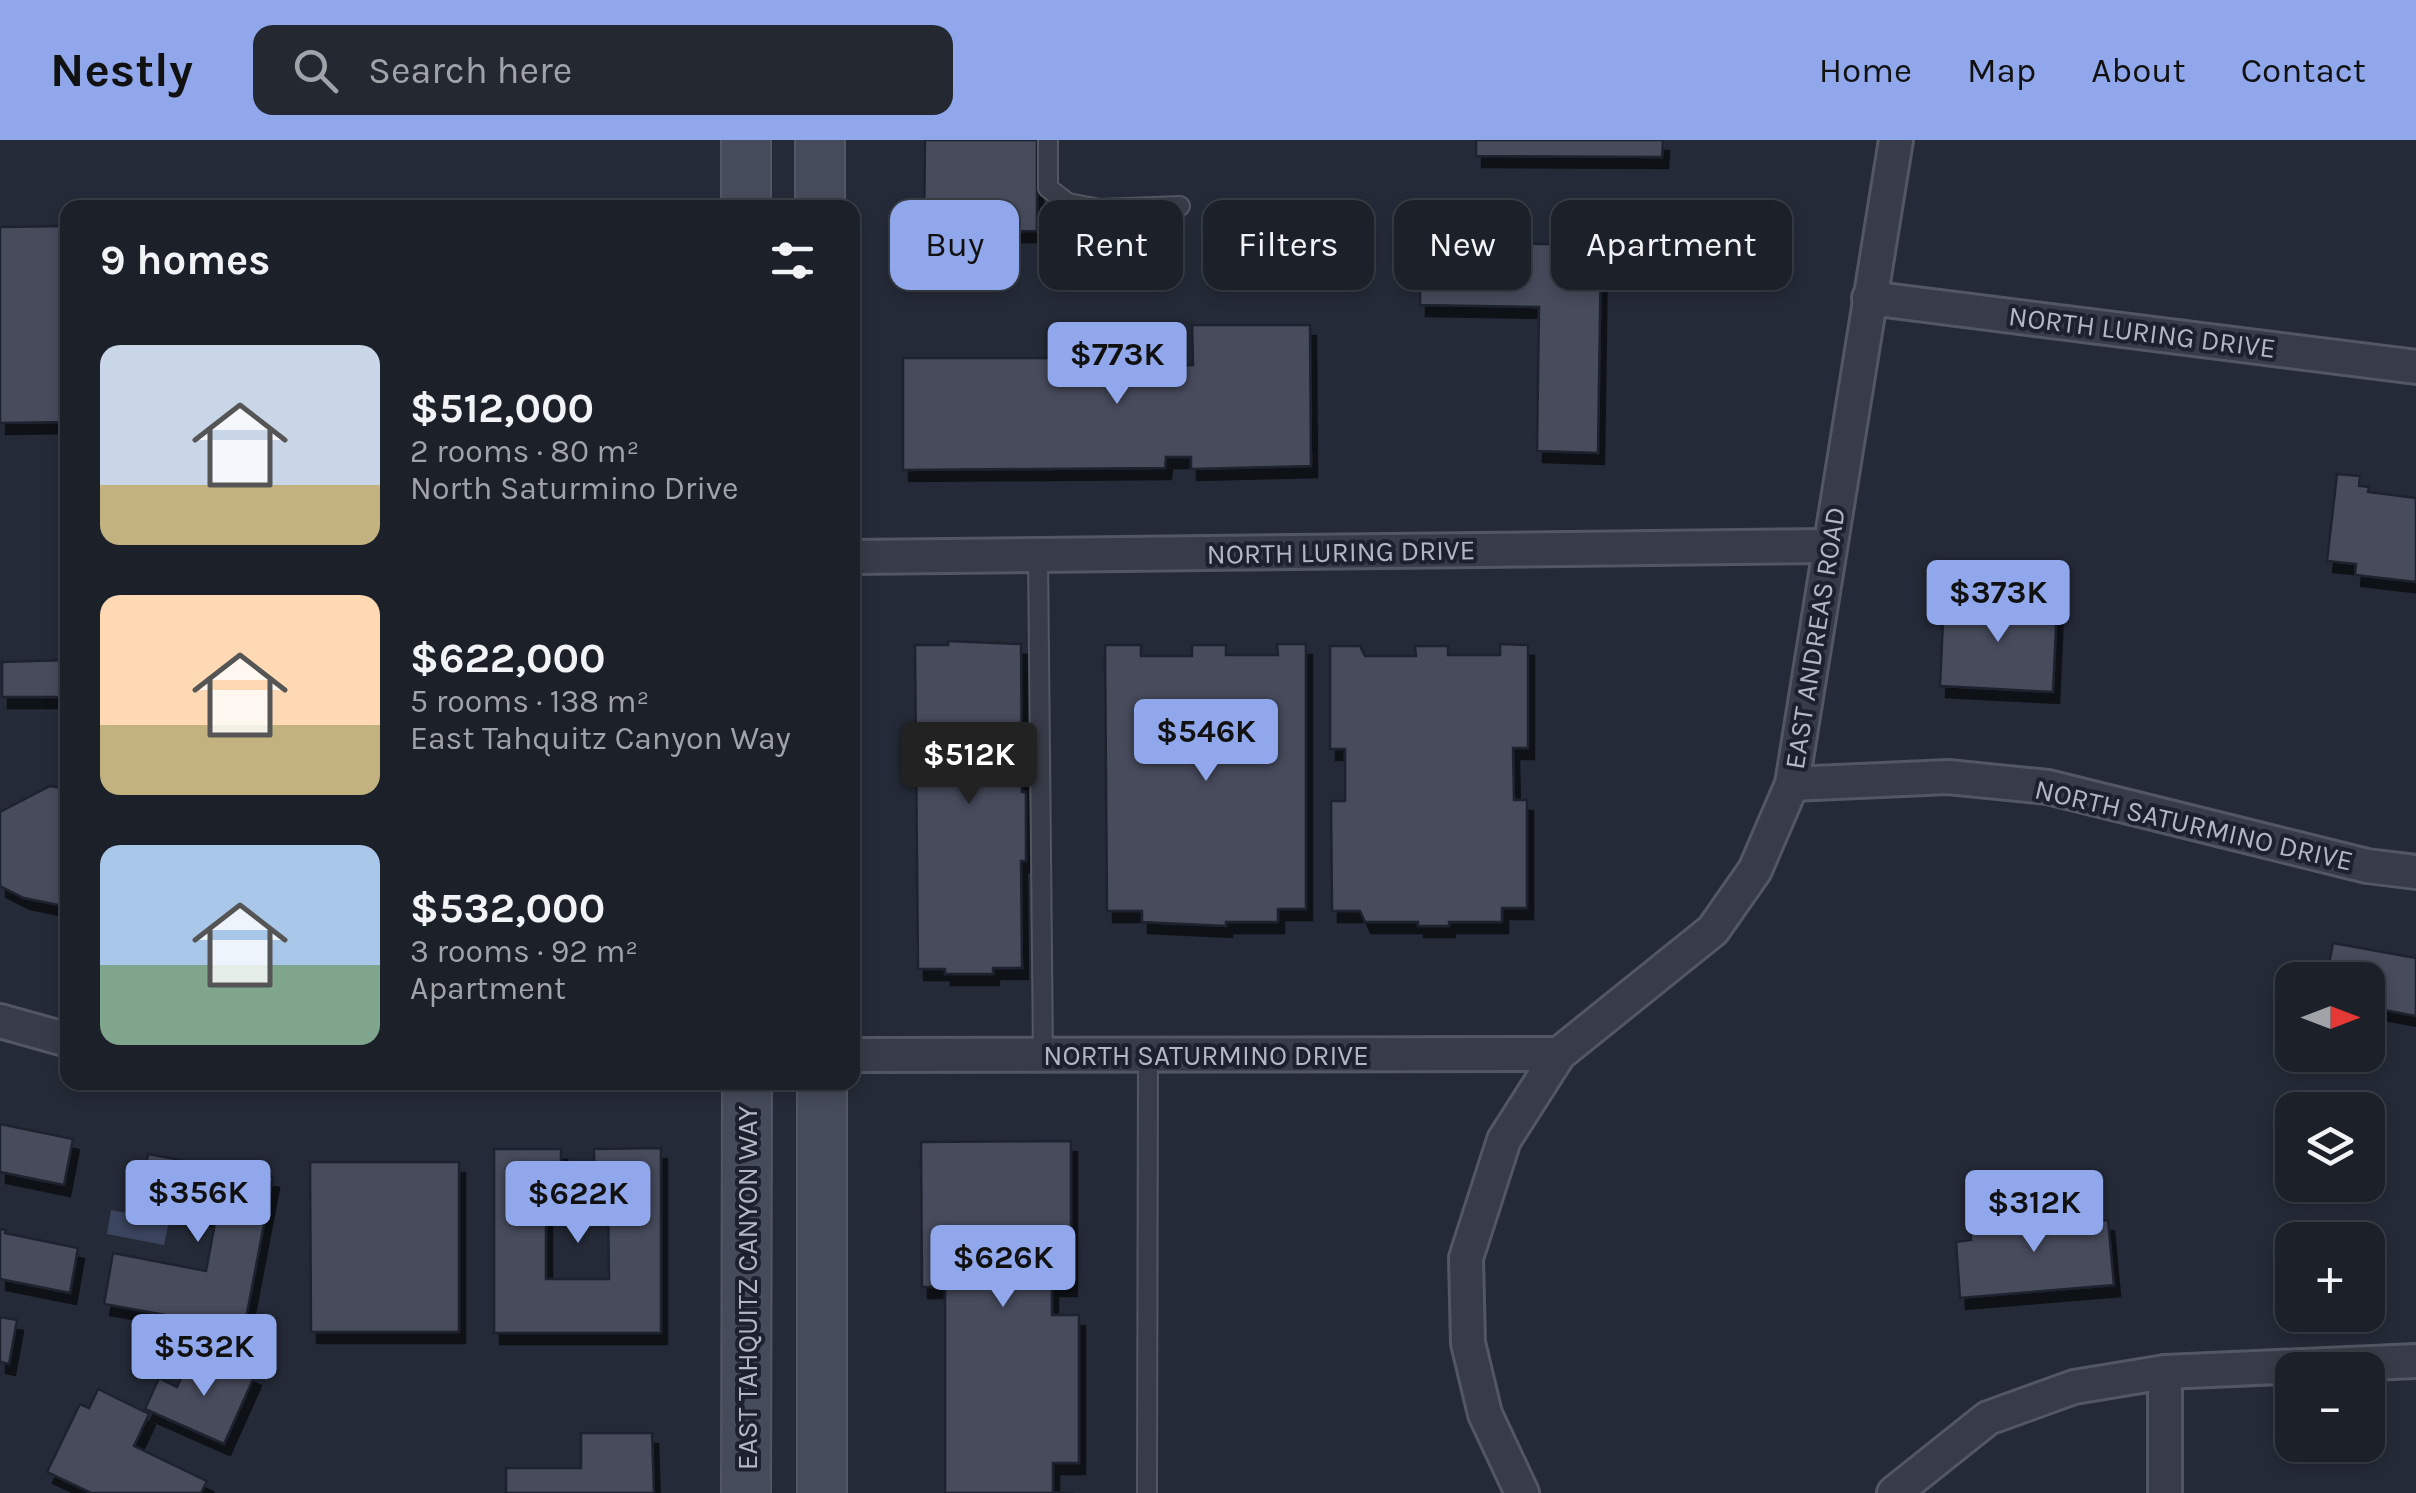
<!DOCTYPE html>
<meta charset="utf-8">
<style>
:root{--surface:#1b2029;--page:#242831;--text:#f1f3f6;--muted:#a0a3a8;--line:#393e46;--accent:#90a7eb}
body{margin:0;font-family:Karla,sans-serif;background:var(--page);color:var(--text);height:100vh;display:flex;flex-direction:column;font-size:38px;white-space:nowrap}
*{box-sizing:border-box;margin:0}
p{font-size:32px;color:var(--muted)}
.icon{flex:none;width:55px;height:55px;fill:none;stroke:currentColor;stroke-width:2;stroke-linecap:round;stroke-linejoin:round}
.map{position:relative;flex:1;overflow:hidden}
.panel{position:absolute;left:60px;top:60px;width:800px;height:890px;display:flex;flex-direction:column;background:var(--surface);border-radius:20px;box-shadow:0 5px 15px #0003,0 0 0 2px var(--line)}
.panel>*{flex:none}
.top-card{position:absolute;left:890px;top:60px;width:950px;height:90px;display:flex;gap:20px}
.needle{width:65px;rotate:90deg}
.fabs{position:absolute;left:2275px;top:822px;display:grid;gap:20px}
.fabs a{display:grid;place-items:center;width:110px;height:110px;border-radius:20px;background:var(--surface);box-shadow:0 5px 15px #0003,0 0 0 2px var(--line);font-size:50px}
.price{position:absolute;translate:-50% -85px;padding:0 22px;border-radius:10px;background:var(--accent);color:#111;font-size:32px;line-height:65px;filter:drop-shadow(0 2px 5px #0008)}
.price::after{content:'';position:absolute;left:50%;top:60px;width:30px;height:22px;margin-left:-15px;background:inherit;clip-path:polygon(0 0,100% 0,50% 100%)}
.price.current{background:#222;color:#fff}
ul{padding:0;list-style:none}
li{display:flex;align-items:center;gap:30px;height:250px;padding:0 40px}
li span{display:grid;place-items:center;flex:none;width:280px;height:200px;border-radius:20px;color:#555}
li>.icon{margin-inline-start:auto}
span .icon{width:120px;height:120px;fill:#fffc;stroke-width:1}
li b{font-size:42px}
h2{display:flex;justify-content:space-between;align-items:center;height:120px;padding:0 40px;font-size:42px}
.chip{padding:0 35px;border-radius:20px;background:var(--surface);box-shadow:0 5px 15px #0003,0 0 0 2px var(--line);font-size:35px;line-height:90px}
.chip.current{background:var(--accent);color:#111}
header{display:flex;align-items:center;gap:60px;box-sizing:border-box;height:140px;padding:0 50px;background:var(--accent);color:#111}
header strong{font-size:48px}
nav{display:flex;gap:55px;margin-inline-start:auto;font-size:35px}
.search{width:700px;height:90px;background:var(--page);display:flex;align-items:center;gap:25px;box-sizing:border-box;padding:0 35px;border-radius:20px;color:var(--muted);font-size:38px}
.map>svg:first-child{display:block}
.water{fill:#3c455f}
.building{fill:#464c5c;stroke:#1f232f;stroke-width:2.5;filter:url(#shadow)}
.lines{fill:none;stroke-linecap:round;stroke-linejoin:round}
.service-casing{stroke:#535763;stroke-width:22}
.minor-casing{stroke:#535763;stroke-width:38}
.secondary-casing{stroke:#535763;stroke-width:52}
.service{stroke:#383c48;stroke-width:18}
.minor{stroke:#383c48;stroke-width:32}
.secondary{stroke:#464b5b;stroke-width:48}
.labels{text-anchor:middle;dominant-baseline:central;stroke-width:8;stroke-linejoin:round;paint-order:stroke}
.street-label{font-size:28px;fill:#b3b7c4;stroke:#1d212d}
</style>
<header>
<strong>Nestly</strong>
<div class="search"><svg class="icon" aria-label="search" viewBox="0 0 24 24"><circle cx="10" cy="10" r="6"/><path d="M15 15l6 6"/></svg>Search here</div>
<nav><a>Home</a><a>Map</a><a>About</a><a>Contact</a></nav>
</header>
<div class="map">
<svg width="2416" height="1353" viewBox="0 0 2416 1353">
<defs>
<filter id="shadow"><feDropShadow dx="6" dy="11" stdDeviation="0" flood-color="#0009"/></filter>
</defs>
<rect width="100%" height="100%" fill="#242a37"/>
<polygon class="water" points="111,1070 169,1081 164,1105 107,1094"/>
<g class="building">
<polygon points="925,0 1037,0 1037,91 924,92"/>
<polygon points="1476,0 1663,0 1662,17 1476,16"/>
<polygon points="68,86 68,282 0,283 0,87"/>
<polygon points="1421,102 1601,105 1598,313 1537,311 1539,167 1420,165"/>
<polygon points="1192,185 1310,185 1311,326 1191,329 1191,317 1166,317 1165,328 903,330 903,218 1164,218 1164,226 1193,225"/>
<polygon points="2337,334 2360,336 2359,346 2369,347 2368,352 2416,358 2416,442 2355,435 2356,424 2327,421"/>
<polygon points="1944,458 2057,465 2053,552 1940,546"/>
<polygon points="948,501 1021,504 1022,652 1026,652 1026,721 1021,721 1022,828 993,828 993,834 945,834 945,829 918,829 915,505 948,505"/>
<polygon points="1277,504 1306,504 1306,769 1278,769 1278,782 1226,782 1226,786 1142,782 1142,771 1107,771 1105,505 1141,505 1141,516 1192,516 1192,505 1226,505 1226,515 1278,515"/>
<polygon points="1500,504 1528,505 1528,608 1513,608 1514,660 1527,660 1527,768 1502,768 1502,782 1449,782 1449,786 1418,786 1418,782 1365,782 1360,771 1332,771 1331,661 1345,661 1345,609 1330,609 1330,506 1360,506 1365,516 1416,516 1415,506 1448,506 1448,515 1500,515"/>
<polygon points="68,520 68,557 2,557 2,522"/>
<polygon points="50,646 68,649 68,767 24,758 0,746 0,672"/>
<polygon points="2333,803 2416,818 2416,876 2368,867 2368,840 2326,840"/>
<polygon points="0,984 73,999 64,1045 0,1032"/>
<polygon points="1071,1001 1071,1145 1052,1145 1052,1175 1079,1175 1079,1323 1053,1323 1053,1352 1073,1353 945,1353 945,1147 922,1147 921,1002"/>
<polygon points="661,1008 661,1193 494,1193 494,1009 561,1009 561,1061 546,1061 546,1139 609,1139 608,1061 595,1061 594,1009"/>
<polygon points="148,1014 273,1037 244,1189 104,1164 113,1113 206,1131 216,1077 139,1063"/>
<polygon points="310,1022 459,1022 459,1192 311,1192"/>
<polygon points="2065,1070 2066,1084 2108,1080 2114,1145 1960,1158 1956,1102 1971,1100 1970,1084 2004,1081 2003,1075"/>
<polygon points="0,1089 6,1090 5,1093 78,1108 70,1153 0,1139"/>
<polygon points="0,1177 17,1180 9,1224 0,1222"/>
<polygon points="212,1216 255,1235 224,1304 145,1269 159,1238 177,1247 184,1231 202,1238"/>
<polygon points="98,1249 149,1274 134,1306 207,1341 201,1353 91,1353 47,1332 80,1264 89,1268"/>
<polygon points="581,1293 652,1293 654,1353 506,1353 506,1328 581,1328"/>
</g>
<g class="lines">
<defs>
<g id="service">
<polyline points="1048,0 1048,48 1068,63 1100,69 1180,66"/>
<polyline points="1038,415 1043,915"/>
<polyline points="1147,1353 1148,915"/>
</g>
<g id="minor">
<polyline points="1869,158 2416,227"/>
<polyline points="852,417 1829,406"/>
<polyline points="1792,644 1948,637 2048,647 2367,726 2416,732"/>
<polyline points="0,881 68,900"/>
<polyline points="852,915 1559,914"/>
<polyline points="2165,1232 2165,1353"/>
<polyline points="1522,1353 1485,1274 1468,1203 1466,1118 1504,1000 1559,914 1713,790 1755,730 1792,644 1896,0"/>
<polyline points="1894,1353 1988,1278 2074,1247 2165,1232 2416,1221"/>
</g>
<g id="secondary">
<polyline points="746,0 746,68"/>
<polyline points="820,0 820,68"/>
<polyline points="822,942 822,1353"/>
<polyline points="746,1353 747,942"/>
</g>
</defs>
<use href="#service" class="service-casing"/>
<use href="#minor" class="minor-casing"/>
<use href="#secondary" class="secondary-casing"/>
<use href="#service" class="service"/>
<use href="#minor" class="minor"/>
<use href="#secondary" class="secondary"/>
</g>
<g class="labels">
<g class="street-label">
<text transform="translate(2142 192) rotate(7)">NORTH LURING DRIVE</text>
<text transform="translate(1341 412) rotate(-1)">NORTH LURING DRIVE</text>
<text transform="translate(1815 498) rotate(-81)">EAST ANDREAS ROAD</text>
<text transform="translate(2194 685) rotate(13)">NORTH SATURMINO DRIVE</text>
<text x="1206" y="915">NORTH SATURMINO DRIVE</text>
<text transform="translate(747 1148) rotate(-90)">EAST TAHQUITZ CANYON WAY</text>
</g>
</g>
</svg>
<div class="fabs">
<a><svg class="needle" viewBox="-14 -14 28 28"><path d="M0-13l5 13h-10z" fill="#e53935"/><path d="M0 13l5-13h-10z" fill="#a0a3a8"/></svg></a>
<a><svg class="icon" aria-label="layers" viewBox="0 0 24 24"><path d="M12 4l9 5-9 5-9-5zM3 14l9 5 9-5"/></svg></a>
<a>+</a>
<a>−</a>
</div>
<b class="price" style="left:1117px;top:267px">$773K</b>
<b class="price" style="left:1998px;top:505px">$373K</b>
<b class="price" style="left:1206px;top:644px">$546K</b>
<b class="price current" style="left:969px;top:667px">$512K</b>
<b class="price" style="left:198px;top:1105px">$356K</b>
<b class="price" style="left:578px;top:1106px">$622K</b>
<b class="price" style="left:2034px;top:1115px">$312K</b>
<b class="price" style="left:1003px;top:1170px">$626K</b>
<b class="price" style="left:204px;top:1259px">$532K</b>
<div class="top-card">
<a class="chip current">Buy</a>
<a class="chip">Rent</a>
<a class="chip">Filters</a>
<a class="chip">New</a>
<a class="chip">Apartment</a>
</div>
<section class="panel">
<h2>9 homes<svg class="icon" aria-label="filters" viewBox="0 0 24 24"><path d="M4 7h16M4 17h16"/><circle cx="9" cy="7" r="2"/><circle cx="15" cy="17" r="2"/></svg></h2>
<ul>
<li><span style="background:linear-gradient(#c9d6e8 70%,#c2b280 0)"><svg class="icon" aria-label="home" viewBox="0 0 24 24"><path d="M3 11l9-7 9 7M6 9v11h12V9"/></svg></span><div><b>$512,000</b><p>2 rooms · 80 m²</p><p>North Saturmino Drive</p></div></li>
<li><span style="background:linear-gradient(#ffd9b3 65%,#c2b280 0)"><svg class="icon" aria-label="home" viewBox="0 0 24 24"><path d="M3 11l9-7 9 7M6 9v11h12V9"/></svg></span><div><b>$622,000</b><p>5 rooms · 138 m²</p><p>East Tahquitz Canyon Way</p></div></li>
<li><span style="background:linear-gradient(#a9c7e8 60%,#7fa58c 0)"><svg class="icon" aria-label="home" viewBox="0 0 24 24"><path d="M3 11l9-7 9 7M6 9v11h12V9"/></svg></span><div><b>$532,000</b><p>3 rooms · 92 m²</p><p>Apartment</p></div></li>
</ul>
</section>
</div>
